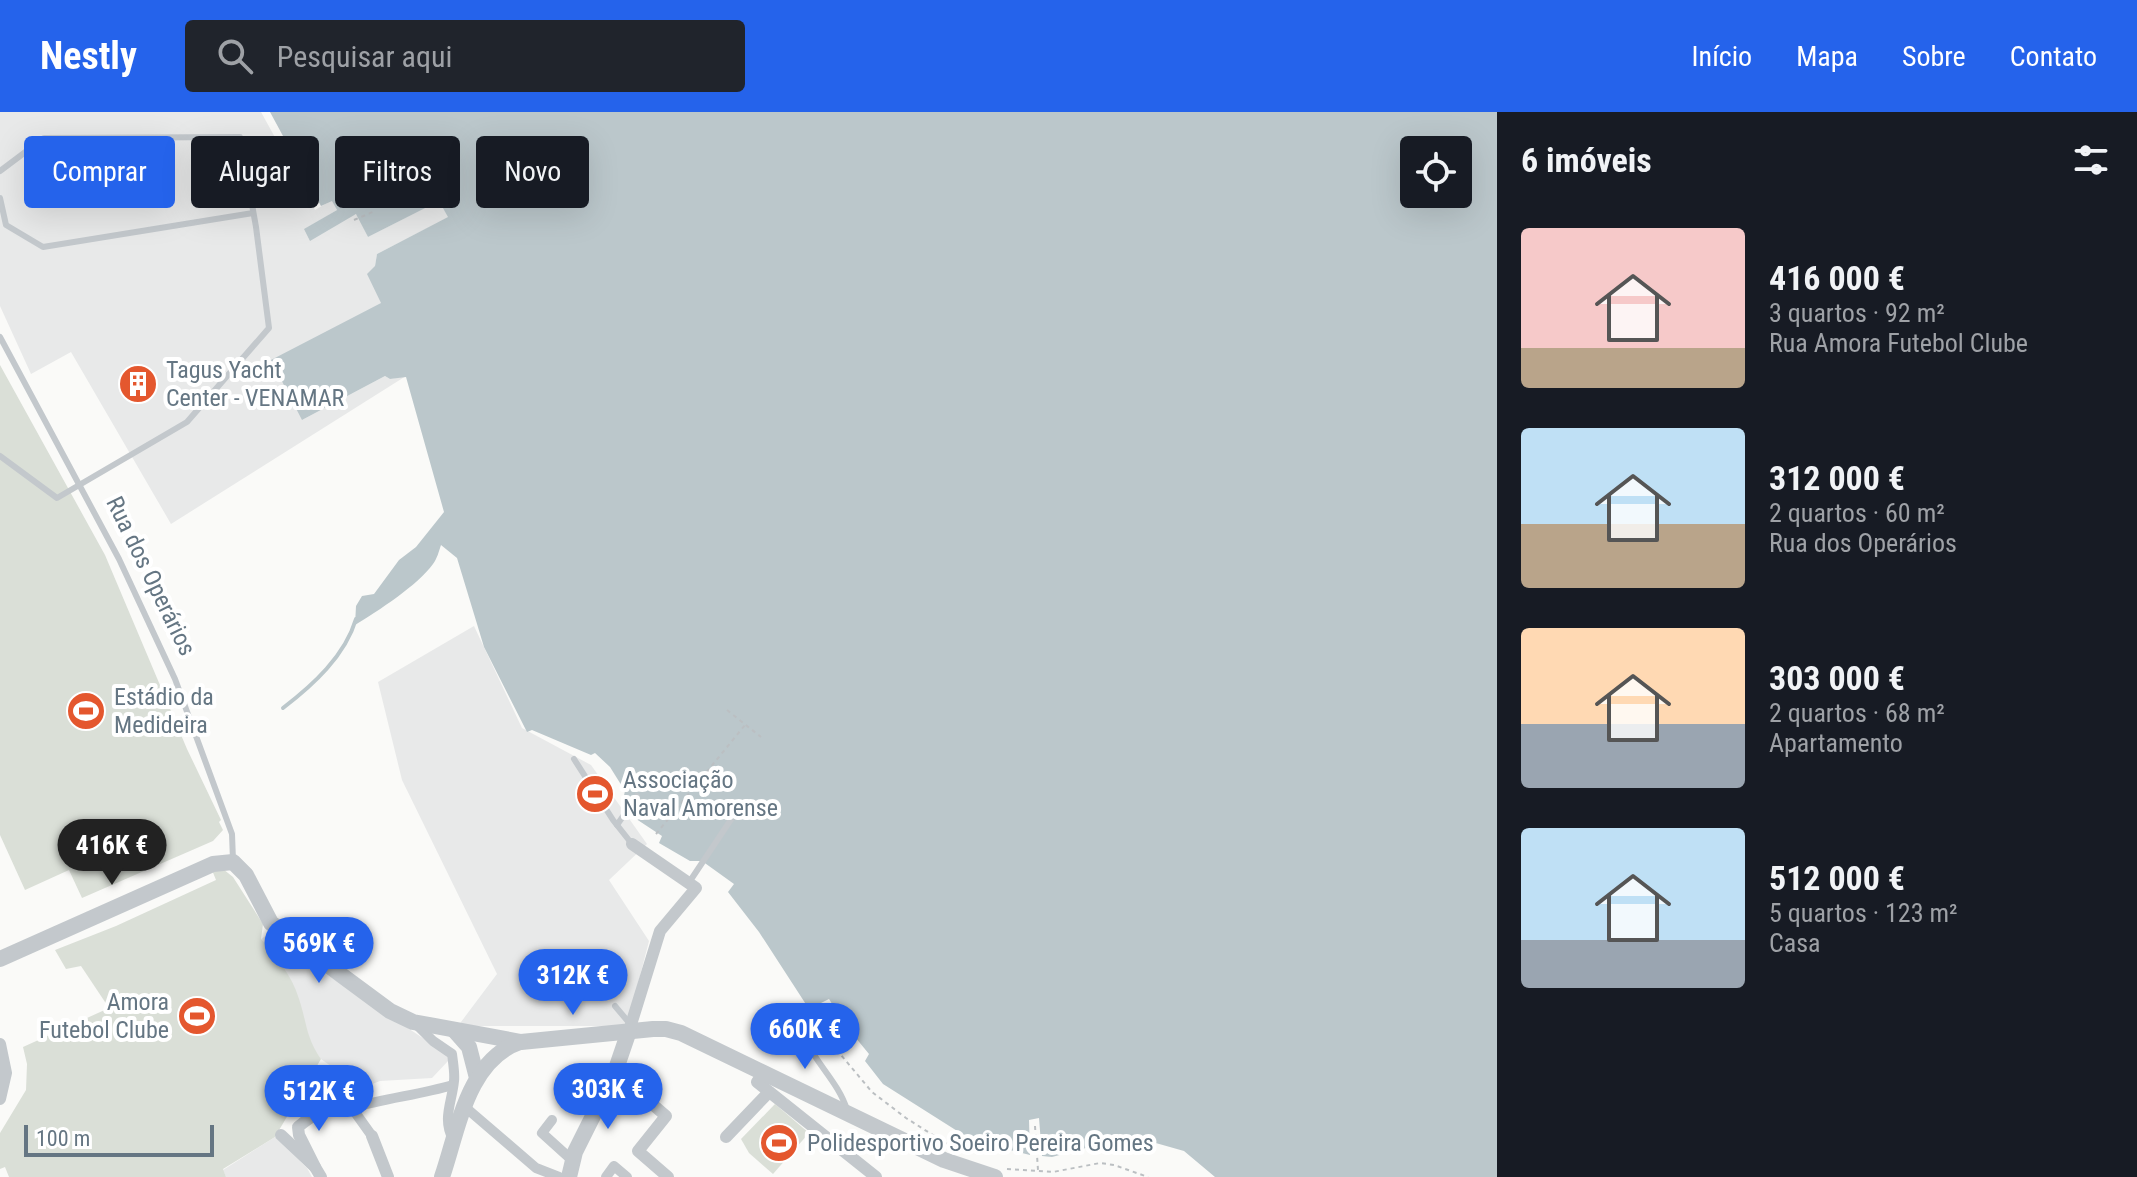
<!DOCTYPE html>
<html lang="pt">
<meta charset="utf-8">
<style>
:root{--surface:#171b24;--page:#20242c;--text:#f1f3f6;--muted:#9ea1a6;--accent:#2563eb}
body{margin:0;font-family:"Roboto Condensed",sans-serif;background:var(--page);color:var(--text);height:100vh;display:flex;flex-direction:column;font-size:30px;white-space:nowrap}
*{box-sizing:border-box;margin:0}
p{font-size:26px;color:var(--muted)}
.icon{flex:none;width:44px;height:44px;fill:none;stroke:currentColor;stroke-width:2;stroke-linecap:round;stroke-linejoin:round}
.map{position:relative;flex:1;overflow:hidden}
.side{display:flex;flex-direction:column;background:var(--surface);width:640px}
.side>*{flex:none}
.guide{position:absolute;left:24px;top:24px;width:760px;height:72px;display:flex;gap:16px}
.fabs{position:absolute;left:1400px;top:24px;display:grid;gap:16px}
.fabs a{display:grid;place-items:center;width:72px;height:72px;border-radius:8px;background:var(--surface);box-shadow:0 8px 32px #0002;font-size:40px}
.scale{position:absolute;left:24px;bottom:20px;width:190px;box-sizing:border-box;padding-left:8px;border:4px solid #657683;border-top:0;font-size:22px;line-height:28px;white-space:nowrap;color:#657683;-webkit-text-stroke:6px #fff;paint-order:stroke}
.price{position:absolute;translate:-50% -68px;padding:0 18px;border-radius:28px;background:var(--accent);color:#fff;font-size:26px;line-height:52px;filter:drop-shadow(0 2px 4px #0008)}
.price::after{content:'';position:absolute;left:50%;top:48px;width:24px;height:18px;margin-left:-12px;background:inherit;clip-path:polygon(0 0,100% 0,50% 100%)}
.price.on{background:#222;color:#fff}
ul{padding:0;list-style:none}
li{display:flex;align-items:center;gap:24px;height:200px;padding:0 24px}
li span{display:grid;place-items:center;flex:none;width:224px;height:160px;border-radius:8px;color:#555}
li>.icon{margin-inline-start:auto}
span .icon{width:96px;height:96px;fill:#fffc;stroke-width:1}
li b{font-size:34px}
h2{display:flex;justify-content:space-between;align-items:center;height:96px;padding:0 24px;font-size:34px}
.pill{padding:0 28px;border-radius:8px;background:var(--surface);box-shadow:0 8px 32px #0002;font-size:28px;line-height:72px}
.pill.on{background:var(--accent);color:#fff}
header{display:flex;align-items:center;gap:48px;box-sizing:border-box;height:112px;padding:0 40px;background:var(--accent);color:#fff}
header strong{font-size:38px}
nav{display:flex;gap:44px;margin-inline-start:auto;font-size:28px}
.search{width:560px;height:72px;background:var(--page);display:flex;align-items:center;gap:20px;box-sizing:border-box;padding:0 28px;border-radius:8px;color:var(--muted);font-size:30px}
main{display:flex;flex:1;min-height:0}
.map>svg:first-child{display:block}
.built{fill:#e8e9e9}
.green{fill:#dadfd7}
.water{fill:#bbc7cb;fill-rule:evenodd}
.lines{fill:none;stroke-linecap:round;stroke-linejoin:round}
.stream{stroke:#bbc7cb;stroke-width:4}
.path{stroke:#bbbfc2;stroke-width:2;stroke-dasharray:4 4;stroke-linecap:butt}
.service{stroke:#c3c8cc;stroke-width:6}
.pedestrian{stroke:#c3c8cc;stroke-width:10}
.minor{stroke:#c3c8cc;stroke-width:12}
.tertiary{stroke:#c3c8cc;stroke-width:16}
.labels{text-anchor:middle;dominant-baseline:central;stroke-width:8;stroke-linejoin:round;paint-order:stroke}
.poi-label{font-size:24px;fill:#657683;stroke:#fff;text-anchor:start}
.street-label{font-size:24px;fill:#657683;stroke:#fff}
</style>
<header>
<strong>Nestly</strong>
<div class="search"><svg class="icon" aria-label="search" viewBox="0 0 24 24"><circle cx="10" cy="10" r="6"/><path d="M15 15l6 6"/></svg>Pesquisar aqui</div>
<nav><a>Início</a><a>Mapa</a><a>Sobre</a><a>Contato</a></nav>
</header>
<main>
<div class="map">
<svg width="1497" height="1065" viewBox="0 0 1497 1065">
<rect width="100%" height="100%" fill="#fafaf8"/>
<g class="built">
<polygon points="0,0 261,0 315,98 332,88 337,98 305,117 357,102 368,125 440,88 449,105 377,142 375,154 381,191 302,308 385,264 390,267 406,264 171,412 71,240 31,262 0,194"/>
<polygon points="474,514 522,616 591,653 647,732 609,768 649,829 627,914 458,914 497,862 402,668 378,570"/>
<polygon points="267,823 447,942 448,949 432,966 380,969 359,977 355,971 321,947 310,932 305,912 261,827"/>
<polygon points="275,1025 307,1056 312,1065 226,1065 223,1058"/>
</g>
<g class="green">
<polygon points="0,253 105,443 187,637 221,708 219,710 223,718 213,729 82,786 69,758 25,778 0,723"/>
<path d="M 223,757 L 233,765 L 263,812 L 261,827 C 276,845 292,863 299,887 C 307,911 306,926 321,947 L 275,1025 L 223,1057 L 226,1065 L 9,1065 L 5,1055 L 0,1057 L 0,1021 L 26,978 L 27,952 L 23,935 L 109,896 L 81,854 L 66,857 L 55,838 L 116,814 L 216,768 L 212,758 Z"/>
<polygon points="775,992 809,1021 773,1062 749,1041 741,1027"/>
</g>
<path class="water" d="M 270,0 L 1497,0 L 1497,1065 L 1215,1065 L 1184,1039 L 1131,1024 L 1052,1045 L 1042,1044 L 1039,1006 L 1029,1008 L 1030,1043 L 973,1029 L 883,972 L 865,949 L 869,942 L 846,914 L 829,887 L 809,897 L 759,820 L 728,780 L 734,772 L 702,749 L 690,749 L 659,731 L 662,724 L 621,697 L 625,679 L 610,655 L 595,641 L 591,643 L 532,618 L 527,620 L 484,535 L 457,446 L 441,433 C 439,439 437,447 433,452 C 418,473 378,499 355,513 L 356,494 L 362,484 L 374,482 L 399,448 L 416,435 L 444,400 L 406,265 L 390,267 L 385,264 L 302,308 L 271,248 L 381,191 L 367,162 L 375,154 L 377,142 L 448,105 L 439,89 L 368,125 L 356,102 L 310,129 L 304,117 L 337,98 L 332,89 L 321,94 ZM 1414,38 L 1458,38 L 1458,82 L 1414,82 Z"/>
<g class="lines">
<path class="stream" d="M 283,596 C 313,573 345,544 356,507"/>
<g class="path">
<polyline points="389,26 427,96"/>
<polyline points="435,93 462,78"/>
<polyline points="354,108 375,99"/>
<polyline points="727,598 761,625"/>
<polyline points="656,722 745,613"/>
<polyline points="811,897 841,943 872,980 906,1006 947,1032"/>
<polyline points="809,924 811,898"/>
<polyline points="1035,1014 1038,1058"/>
<polyline points="1007,1057 1053,1060 1100,1051 1114,1053 1148,1065"/>
</g>
<g class="service">
<polyline points="0,59 44,26 240,25 256,115 269,216 187,310 57,386 0,344"/>
<polyline points="0,86 6,113 43,135 253,101"/>
<polyline points="0,225 119,447 175,567 232,722 233,748"/>
<polyline points="574,647 613,708 632,732"/>
<polyline points="617,713 637,684"/>
<polyline points="690,769 742,691"/>
<polyline points="615,894 631,913"/>
<path d="M 808,933 C 820,955 840,974 847,998"/>
</g>
<g class="pedestrian">
<path d="M 415,911 L 433,929 L 452,942 C 453,951 455,961 454,969 C 452,990 442,1007 453,1027"/>
<polyline points="465,995 536,1056 559,1065"/>
<polyline points="552,1008 542,1021 573,1049"/>
<path d="M 372,1024 L 352,996 C 385,986 419,983 453,973"/>
<polyline points="606,1065 614,1054 627,1065"/>
</g>
<g class="minor">
<polyline points="629,919 660,819 696,776 632,732"/>
<polyline points="0,932 6,961 0,987"/>
<polyline points="615,960 666,1004 638,1039 668,1065"/>
<polyline points="764,961 757,970 876,1065"/>
<polyline points="281,1023 315,1055 321,1065"/>
<polyline points="372,1024 388,1065"/>
<polyline points="726,1025 769,980"/>
<path d="M 315,1055 L 299,1023 L 298,1015 C 312,1003 334,990 352,996"/>
</g>
<g class="tertiary">
<polyline points="0,847 213,752 233,750 246,763 271,811 390,899 413,910 521,930 653,917 666,917 681,921 944,1048 995,1065"/>
<polyline points="454,918 469,935 477,966"/>
<path d="M 442,1065 C 458,1019 467,948 520,930"/>
<polyline points="569,1065 575,1040 615,960 629,919"/>
</g>
</g>
<defs>
<symbol id="building-disc" viewBox="-11 -11 22 22"><circle r="9.5" fill="#e4572e" stroke="#fff"/><path d="M-4-6H4V6H1V3H-1V6H-4ZM-2.5-4.3h1.7v1.8h-1.7ZM.8-4.3h1.7v1.8H.8ZM-2.5-1h1.7V.8h-1.7ZM.8-1h1.7V.8H.8Z" fill="#fff"/></symbol>
<symbol id="stadium-disc" viewBox="-11 -11 22 22"><circle r="9.5" fill="#e4572e" stroke="#fff"/><path d="M0-5a6.5 5 0 1 0 0 10a6.5 5 0 1 0 0-10ZM-3.5-1.8h7v3.6h-7Z" fill="#fff"/></symbol>
</defs>
<g fill-rule="evenodd">
<use href="#building-disc" x="116" y="250" width="44" height="44"/>
<use href="#stadium-disc" x="64" y="577" width="44" height="44"/>
<use href="#stadium-disc" x="573" y="660" width="44" height="44"/>
<use href="#stadium-disc" x="175" y="882" width="44" height="44"/>
<use href="#stadium-disc" x="757" y="1009" width="44" height="44"/>
</g>
<g class="labels">
<g class="poi-label">
<text x="166" y="258">Tagus Yacht<tspan x="166" dy="28">Center - VENAMAR</tspan></text>
<text x="114" y="585">Estádio da<tspan x="114" dy="28">Medideira</tspan></text>
<text x="623" y="668">Associação<tspan x="623" dy="28">Naval Amorense</tspan></text>
<text x="169" y="890" text-anchor="end">Amora<tspan x="169" dy="28">Futebol Clube</tspan></text>
<text x="807" y="1031">Polidesportivo Soeiro Pereira Gomes</text>
</g>
<g class="street-label">
<text transform="translate(151 464) rotate(64)">Rua dos Operários</text>
</g>
</g>
</svg>
<div class="fabs">
<a><svg class="icon" aria-label="locate" viewBox="0 0 24 24"><circle cx="12" cy="12" r="6"/><path d="M12 2v4M12 18v4M2 12h4M18 12h4"/></svg></a>
</div>
<div class="scale">100 m</div>
<b class="price on" style="left:112px;top:775px">416K €</b>
<b class="price" style="left:319px;top:873px">569K €</b>
<b class="price" style="left:573px;top:905px">312K €</b>
<b class="price" style="left:805px;top:959px">660K €</b>
<b class="price" style="left:608px;top:1019px">303K €</b>
<b class="price" style="left:319px;top:1021px">512K €</b>
<div class="guide">
<a class="pill on">Comprar</a>
<a class="pill">Alugar</a>
<a class="pill">Filtros</a>
<a class="pill">Novo</a>
</div>
</div>
<section class="side">
<h2>6 imóveis<svg class="icon" aria-label="filters" viewBox="0 0 24 24"><path d="M4 7h16M4 17h16"/><circle cx="9" cy="7" r="2"/><circle cx="15" cy="17" r="2"/></svg></h2>
<ul>
<li><span style="background:linear-gradient(#f6c9c9 75%,#b9a48a 0)"><svg class="icon" aria-label="home" viewBox="0 0 24 24"><path d="M3 11l9-7 9 7M6 9v11h12V9"/></svg></span><div><b>416 000 €</b><p>3 quartos · 92 m²</p><p>Rua Amora Futebol Clube</p></div></li>
<li><span style="background:linear-gradient(#bfe0f5 60%,#b9a48a 0)"><svg class="icon" aria-label="home" viewBox="0 0 24 24"><path d="M3 11l9-7 9 7M6 9v11h12V9"/></svg></span><div><b>312 000 €</b><p>2 quartos · 60 m²</p><p>Rua dos Operários</p></div></li>
<li><span style="background:linear-gradient(#ffd9b3 60%,#9aa5b1 0)"><svg class="icon" aria-label="home" viewBox="0 0 24 24"><path d="M3 11l9-7 9 7M6 9v11h12V9"/></svg></span><div><b>303 000 €</b><p>2 quartos · 68 m²</p><p>Apartamento</p></div></li>
<li><span style="background:linear-gradient(#bfe0f5 70%,#9aa5b1 0)"><svg class="icon" aria-label="home" viewBox="0 0 24 24"><path d="M3 11l9-7 9 7M6 9v11h12V9"/></svg></span><div><b>512 000 €</b><p>5 quartos · 123 m²</p><p>Casa</p></div></li>
</ul>
</section>
</main>
